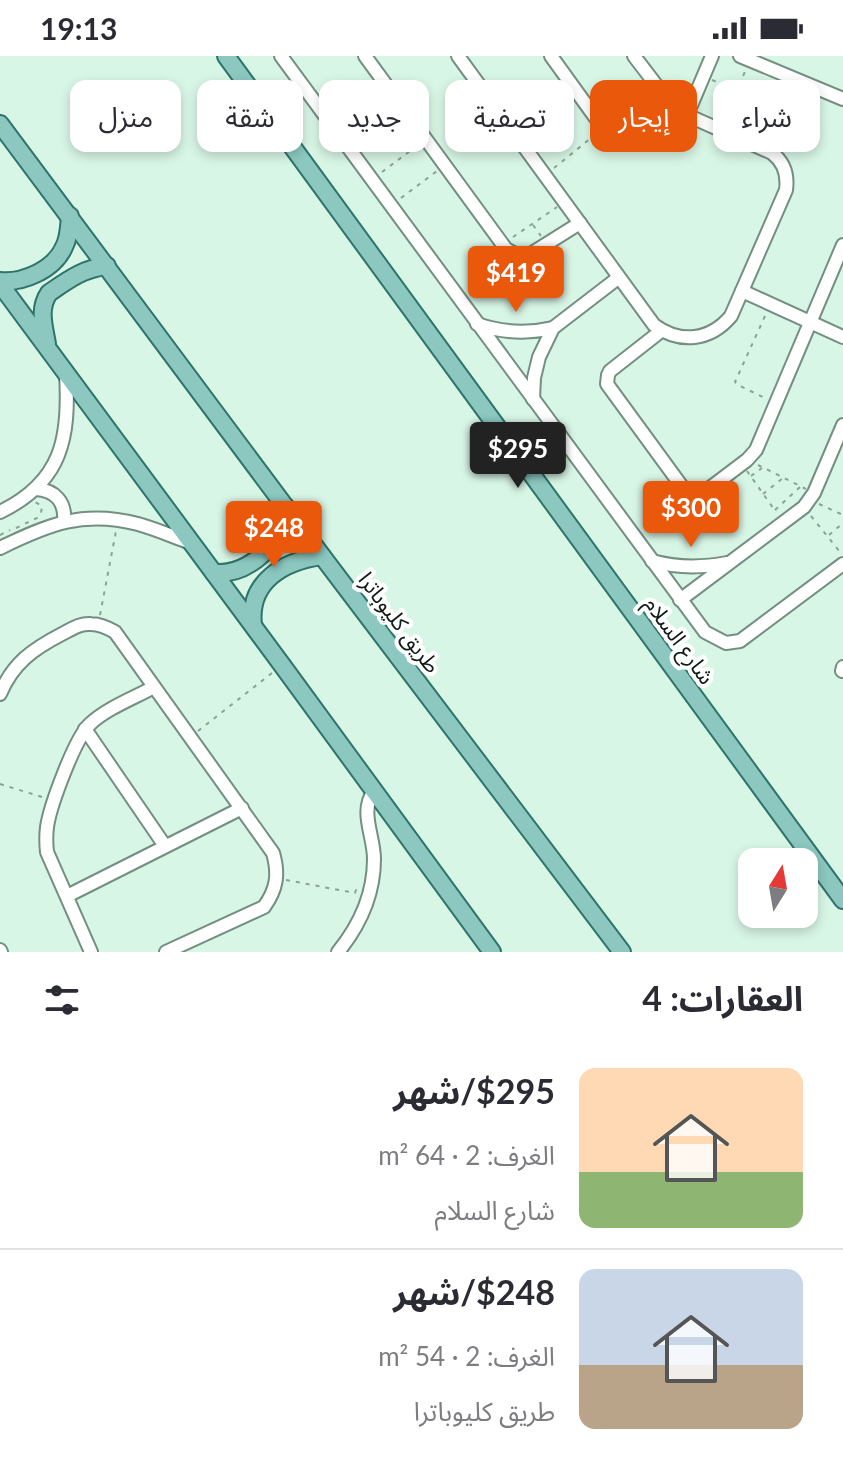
<!DOCTYPE html>
<html lang="ar">
<meta charset="utf-8">
<style>
:root{--surface:#fff;--page:#f7f7f7;--text:#2b2b33;--muted:#7c7c81;--line:#e1e1e2;--accent:#ea580c}
body{margin:0;font-family:Lato,"Noto Sans Arabic",sans-serif;background:var(--page);color:var(--text);direction:rtl;height:100vh;display:flex;flex-direction:column;font-size:30px;white-space:nowrap}
*{box-sizing:border-box;margin:0}
p{font-size:26px;color:var(--muted)}
.icon{flex:none;width:44px;height:44px;fill:none;stroke:currentColor;stroke-width:2;stroke-linecap:round;stroke-linejoin:round}
.map{position:relative;height:896px;overflow:hidden;direction:ltr}
.details{display:flex;flex-direction:column;background:var(--surface);flex:1}
.details>*{flex:none}
.guide{position:absolute;left:24px;top:24px;width:796px;height:72px;direction:rtl;display:flex;gap:16px}
.needle{width:52px;rotate:11deg}
.tools{position:absolute;left:738px;top:792px;display:grid;gap:16px}
.tools a{display:grid;place-items:center;width:80px;height:80px;border-radius:16px;background:var(--surface);box-shadow:0 4px 12px #0003;font-size:40px}
.price{position:absolute;translate:-50% -68px;padding:0 18px;border-radius:8px;background:var(--accent);color:#fff;font-size:26px;line-height:52px;filter:drop-shadow(0 2px 4px #0008)}
.price::after{content:'';position:absolute;left:50%;top:48px;width:24px;height:18px;margin-left:-12px;background:inherit;clip-path:polygon(0 0,100% 0,50% 100%)}
.price.on{background:#222;color:#fff}
ul{padding:0;list-style:none}
li{display:flex;align-items:center;gap:24px;height:200px;padding:0 40px}
li+li{border-top:2px solid var(--line)}
li span{display:grid;place-items:center;flex:none;width:224px;height:160px;border-radius:16px;color:#555}
li>.icon{margin-inline-start:auto}
span .icon{width:96px;height:96px;fill:#fffc;stroke-width:1}
li b{font-size:34px}
h2{display:flex;justify-content:space-between;align-items:center;height:96px;padding:0 40px;font-size:34px}
.tag{padding:0 28px;border-radius:16px;background:var(--surface);box-shadow:0 4px 12px #0003;font-size:28px;line-height:72px}
.tag.on{background:var(--accent);color:#fff}
.status{display:flex;justify-content:space-between;align-items:center;height:56px;padding:0 40px;background:var(--surface);direction:ltr}
.status svg{height:22px;fill:currentColor}
.map>svg:first-child{display:block}
.lines{fill:none;stroke-linecap:round;stroke-linejoin:round}
.minor-casing{stroke:#748f81;stroke-width:16}
.major-casing{stroke:#2f7469;stroke-width:20}
.path{stroke:#8ca296;stroke-width:2;stroke-dasharray:4 6;stroke-linecap:butt}
.minor{stroke:#fff;stroke-width:12}
.major{stroke:#8cc8c0;stroke-width:16}
.labels{text-anchor:middle;dominant-baseline:central;stroke-width:8;stroke-linejoin:round;paint-order:stroke}
.street-label{font-size:22px;fill:#111b16;stroke:#fff}
</style>
<div class="status"><b>19:13</b><svg viewBox="0 0 49 12"><path d="M0 12V9h3v3zM5 12V6h3v6zM10 12V3h3v9zM15 12V0h3v12zM26 1h20v11H26zM47 4h2v5h-2z"/></svg></div>
<div class="map">
<svg width="843" height="896" viewBox="0 0 843 896">
<rect width="100%" height="100%" fill="#d8f6e6"/>
<g class="lines">
<defs>
<g id="minor">
<polyline points="281,0 705,576 726,587 740,585 843,508"/>
<polyline points="365,0 506,193 517,199 529,199 580,167"/>
<path d="M 458,0 L 654,269 C 680,288 710,285 731,260 L 786,134 C 788,119 784,106 772,97 L 680,56 L 673,51 L 634,0"/>
<path d="M 551,0 L 603,72 C 625,93 651,60 668,46"/>
<polyline points="740,0 843,43"/>
<polyline points="687,59 712,0"/>
<polyline points="742,235 843,281"/>
<path d="M 477,268 C 503,277 527,278 553,272"/>
<path d="M 661,275 L 610,315 L 608,319 L 607,328 L 683,432 C 691,437 697,439 706,435 L 747,404 L 756,394 L 843,189"/>
<polyline points="533,343 534,322 539,301 553,272 618,222"/>
<path d="M 36,433 C 55,434 66,446 64,466"/>
<path d="M 0,456 C 62,426 70,382 66,318"/>
<path d="M 0,492 C 49,468 83,454 138,468 C 156,473 174,481 191,487"/>
<path d="M 652,505 C 677,512 701,512 727,507"/>
<polyline points="680,544 804,451 814,437 843,369"/>
<polyline points="842,615 843,611"/>
<path d="M 0,638 C 13,607 33,593 62,578 C 72,573 80,567 91,568 C 100,568 108,572 115,576 L 273,797 C 279,818 277,833 264,851 L 166,896"/>
<polyline points="85,673 165,790"/>
<polyline points="67,840 242,752"/>
<polyline points="0,894 1,896"/>
<path d="M 91,896 L 47,796 C 46,787 46,779 47,771 C 50,750 75,682 90,668 C 107,652 134,642 154,631"/>
<path d="M 338,896 C 360,869 374,838 374,803 C 374,779 359,756 374,735"/>
</g>
<g id="major">
<polyline points="226,0 843,844"/>
<polyline points="0,68 322,500 622,896"/>
<path d="M 0,225 C 23,227 54,214 64,191 C 69,182 69,171 70,160"/>
<polyline points="0,228 282,609 492,896"/>
<path d="M 47,288 C 44,270 38,253 49,237 C 68,224 84,212 107,210"/>
<path d="M 214,517 C 251,519 281,487 287,452"/>
<path d="M 253,569 C 248,525 284,505 322,500"/>
</g>
</defs>
<use href="#minor" class="minor-casing"/>
<use href="#major" class="major-casing"/>
<g class="path">
<polyline points="712,24 736,34"/>
<polyline points="724,66 746,13"/>
<polyline points="787,94 814,79"/>
<polyline points="554,112 596,78"/>
<polyline points="382,116 418,89"/>
<polyline points="401,142 437,115"/>
<polyline points="533,169 541,180"/>
<polyline points="513,181 557,151"/>
<polyline points="765,260 735,326 738,329 767,343"/>
<polyline points="758,409 806,433"/>
<polyline points="747,415 776,456"/>
<polyline points="751,420 762,412"/>
<polyline points="763,438 783,422"/>
<polyline points="819,448 843,459"/>
<polyline points="775,454 800,431"/>
<polyline points="811,460 840,496"/>
<polyline points="16,472 37,462 41,457 42,450 35,446"/>
<polyline points="0,479 10,474"/>
<polyline points="829,479 843,467"/>
<polyline points="100,559 116,475"/>
<polyline points="198,675 272,617"/>
<polyline points="0,728 42,741"/>
<polyline points="286,824 355,837 356,834 360,835"/>
</g>
<use href="#minor" class="minor"/>
<use href="#major" class="major"/>
</g>
<g class="labels">
<g class="street-label">
<text transform="translate(400 566) rotate(53)">طريق كليوباترا</text>
<text transform="translate(680 584) rotate(54)">شارع السلام</text>
</g>
</g>
</svg>
<div class="tools">
<a><svg class="needle" viewBox="-14 -14 28 28"><path d="M0-13l5 13h-10z" fill="#e53935"/><path d="M0 13l5-13h-10z" fill="#7c7c81"/></svg></a>
</div>
<b class="price" style="left:516px;top:258px">$419</b>
<b class="price on" style="left:518px;top:434px">$295</b>
<b class="price" style="left:691px;top:493px">$300</b>
<b class="price" style="left:274px;top:513px">$248</b>
<div class="guide">
<a class="tag">شراء</a>
<a class="tag on">إيجار</a>
<a class="tag">تصفية</a>
<a class="tag">جديد</a>
<a class="tag">شقة</a>
<a class="tag">منزل</a>
</div>
</div>
<section class="details">
<h2>العقارات: 4<svg class="icon" aria-label="filters" viewBox="0 0 24 24"><path d="M4 7h16M4 17h16"/><circle cx="9" cy="7" r="2"/><circle cx="15" cy="17" r="2"/></svg></h2>
<ul>
<li><span style="background:linear-gradient(#ffd9b3 65%,#8fb573 0)"><svg class="icon" aria-label="home" viewBox="0 0 24 24"><path d="M3 11l9-7 9 7M6 9v11h12V9"/></svg></span><div><b>$295/شهر</b><p>الغرف: 2 · 64 m²</p><p>شارع السلام</p></div></li>
<li><span style="background:linear-gradient(#c9d6e8 60%,#b9a48a 0)"><svg class="icon" aria-label="home" viewBox="0 0 24 24"><path d="M3 11l9-7 9 7M6 9v11h12V9"/></svg></span><div><b>$248/شهر</b><p>الغرف: 2 · 54 m²</p><p>طريق كليوباترا</p></div></li>
</ul>
</section>
